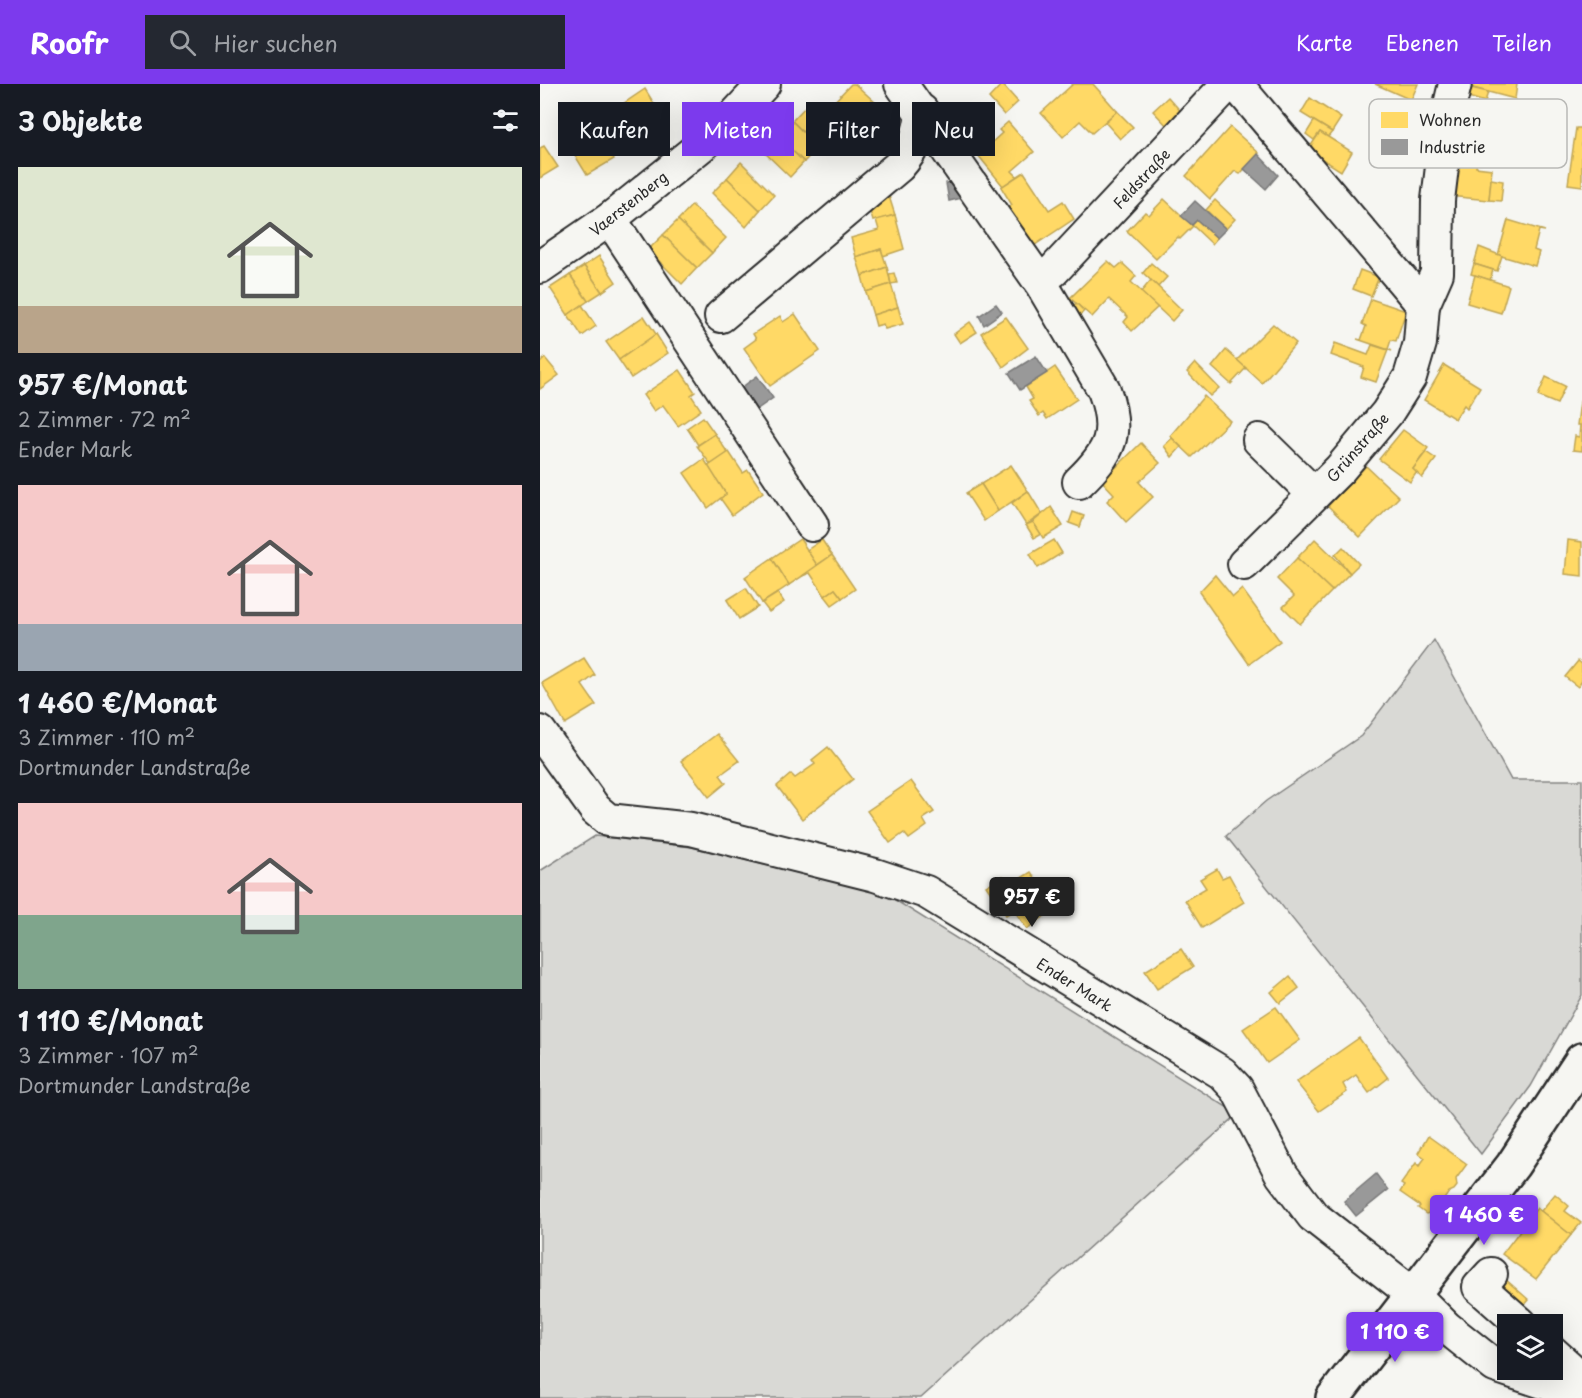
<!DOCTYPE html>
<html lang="de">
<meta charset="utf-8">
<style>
:root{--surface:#171b24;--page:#242831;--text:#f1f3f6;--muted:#9ea1a6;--accent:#7c3aed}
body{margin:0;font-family:"Playpen Sans",sans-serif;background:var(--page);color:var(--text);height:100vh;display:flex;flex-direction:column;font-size:22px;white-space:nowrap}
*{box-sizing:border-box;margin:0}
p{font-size:20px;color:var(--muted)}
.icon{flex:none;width:33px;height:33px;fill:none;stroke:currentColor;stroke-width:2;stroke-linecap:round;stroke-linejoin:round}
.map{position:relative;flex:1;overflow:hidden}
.side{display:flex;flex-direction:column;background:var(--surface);width:540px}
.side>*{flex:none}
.hud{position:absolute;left:18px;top:18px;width:570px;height:54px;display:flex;gap:12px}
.tools{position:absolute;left:957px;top:1230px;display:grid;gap:12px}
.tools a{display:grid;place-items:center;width:66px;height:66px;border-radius:0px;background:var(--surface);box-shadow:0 6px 24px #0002;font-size:30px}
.price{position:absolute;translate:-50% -51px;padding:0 14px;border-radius:6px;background:var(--accent);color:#fff;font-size:20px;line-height:39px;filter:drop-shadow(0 2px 3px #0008)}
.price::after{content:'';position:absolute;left:50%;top:36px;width:18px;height:14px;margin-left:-9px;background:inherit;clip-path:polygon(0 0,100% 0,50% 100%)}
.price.active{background:#222;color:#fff}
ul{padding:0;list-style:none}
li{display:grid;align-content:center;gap:12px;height:318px;padding:0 18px}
li span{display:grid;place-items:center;height:186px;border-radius:0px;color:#555}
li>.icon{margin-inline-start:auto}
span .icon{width:108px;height:108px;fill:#fffc;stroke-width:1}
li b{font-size:26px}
h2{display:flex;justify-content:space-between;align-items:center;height:72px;padding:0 18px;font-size:26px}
.pill{padding:0 21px;border-radius:0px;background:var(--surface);box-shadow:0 6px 24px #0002;font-size:21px;line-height:54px}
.pill.active{background:var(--accent);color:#fff}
header{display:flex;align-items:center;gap:36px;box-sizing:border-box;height:84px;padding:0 30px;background:var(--accent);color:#fff}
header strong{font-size:28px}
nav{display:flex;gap:33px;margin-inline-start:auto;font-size:21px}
.search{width:420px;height:54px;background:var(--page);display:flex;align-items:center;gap:15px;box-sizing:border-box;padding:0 21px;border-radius:0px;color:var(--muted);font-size:22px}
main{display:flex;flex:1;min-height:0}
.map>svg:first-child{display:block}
.green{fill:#d9d9d5;stroke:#828280;stroke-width:1.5}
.homes{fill:#ffd966;stroke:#bfa554;stroke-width:1.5}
.industry{fill:#999;stroke:#787878;stroke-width:1.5}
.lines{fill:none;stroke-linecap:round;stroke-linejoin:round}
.minor-casing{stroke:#2b2b2b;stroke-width:36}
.major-casing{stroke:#2b2b2b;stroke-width:38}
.minor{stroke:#f6f6f2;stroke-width:32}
.major{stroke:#f6f6f2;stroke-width:33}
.labels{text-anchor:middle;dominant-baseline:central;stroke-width:6;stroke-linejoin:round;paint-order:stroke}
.street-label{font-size:15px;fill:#2b2b2b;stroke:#f6f6f2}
.key{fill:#f6f6f2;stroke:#b9b9b6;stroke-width:1.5}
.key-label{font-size:16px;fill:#2b2b2b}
</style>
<header>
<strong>Roofr</strong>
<div class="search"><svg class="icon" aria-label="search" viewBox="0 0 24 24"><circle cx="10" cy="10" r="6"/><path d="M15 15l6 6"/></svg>Hier suchen</div>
<nav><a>Karte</a><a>Ebenen</a><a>Teilen</a></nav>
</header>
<main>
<section class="side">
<h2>3 Objekte<svg class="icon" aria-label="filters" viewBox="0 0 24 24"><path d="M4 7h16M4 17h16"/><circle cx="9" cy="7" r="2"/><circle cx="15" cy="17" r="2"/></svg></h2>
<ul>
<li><span style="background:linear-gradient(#dfe7d0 75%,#b9a48a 0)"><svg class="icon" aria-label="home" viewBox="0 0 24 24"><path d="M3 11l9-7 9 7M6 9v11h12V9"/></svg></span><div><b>957 €/Monat</b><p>2 Zimmer · 72 m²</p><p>Ender Mark</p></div></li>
<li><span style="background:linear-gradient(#f6c9c9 75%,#9aa5b1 0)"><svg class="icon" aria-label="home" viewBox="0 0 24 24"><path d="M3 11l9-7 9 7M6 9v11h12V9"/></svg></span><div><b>1 460 €/Monat</b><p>3 Zimmer · 110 m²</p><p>Dortmunder Landstraße</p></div></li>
<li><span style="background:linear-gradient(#f6c9c9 60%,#7fa58c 0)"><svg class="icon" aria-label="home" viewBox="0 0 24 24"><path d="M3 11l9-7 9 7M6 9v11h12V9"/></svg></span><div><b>1 110 €/Monat</b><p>3 Zimmer · 107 m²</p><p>Dortmunder Landstraße</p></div></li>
</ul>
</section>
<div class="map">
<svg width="1042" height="1314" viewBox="0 0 1042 1314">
<rect width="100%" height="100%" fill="#f6f6f2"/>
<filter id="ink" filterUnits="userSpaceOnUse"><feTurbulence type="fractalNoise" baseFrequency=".0167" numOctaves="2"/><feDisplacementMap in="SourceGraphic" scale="12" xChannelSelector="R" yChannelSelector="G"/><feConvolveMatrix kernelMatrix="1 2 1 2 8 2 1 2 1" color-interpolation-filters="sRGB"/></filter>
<g filter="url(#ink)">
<g class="green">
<polygon points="894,556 971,696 1042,696 1042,911 991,1002 941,1070 686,752 726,717 821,652"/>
<polygon points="55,752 152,763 347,811 698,1030 381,1314 0,1314 0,787"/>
</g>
<g class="homes">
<polygon points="311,0 315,0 336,19 315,41 292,20"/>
<polygon points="462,0 478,18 464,31 449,14"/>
<polygon points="533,0 553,0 577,27 552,49 540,37 523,53 501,29"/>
<polygon points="835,0 878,0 871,16"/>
<polygon points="934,0 977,0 975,15 933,4"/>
<polygon points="927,3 948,8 945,18 925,12"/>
<polygon points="105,5 126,39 100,56 77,24"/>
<polygon points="628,13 644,31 629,44 613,27"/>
<polygon points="770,14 801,34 792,48 761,29"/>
<polygon points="266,22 293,48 278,63 252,37"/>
<polygon points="577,27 593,43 580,55 565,38"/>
<polygon points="917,34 941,37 936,83 952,85 949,116 908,112"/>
<polygon points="252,37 278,63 264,78 237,52"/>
<polygon points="774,37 792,48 788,53 780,48 774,56 766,50"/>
<polygon points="468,38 494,68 472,87 477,92 463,102 438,71 462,49 459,46"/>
<polygon points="52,39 55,44 29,60 26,55"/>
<polygon points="690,43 719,69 700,90 695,87 670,115 646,92"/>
<polygon points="56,44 61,53 66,50 74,63 69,66 74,75 47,91 28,60"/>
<polygon points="1036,44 1042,44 1042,102 1028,100"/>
<polygon points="780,48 812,68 801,87 768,66"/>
<polygon points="237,52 264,78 250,93 223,67"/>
<polygon points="4,62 18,83 0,94 0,64"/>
<polygon points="201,78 234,111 220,126 187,94"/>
<polygon points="484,88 509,126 523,117 534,135 489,165 463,126 472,121 461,103"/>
<polygon points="187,94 220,126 206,143 172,109"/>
<polygon points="951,95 963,97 961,117 949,116"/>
<polygon points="348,109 355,131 333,137 329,124"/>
<polygon points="624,115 653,142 640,155 638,153 616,175 587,147 605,128 609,131"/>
<polygon points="675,116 695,135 686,145 666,126"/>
<polygon points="152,121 186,154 172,169 138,136"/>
<polygon points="355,131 364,165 343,172 341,165 316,173 311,154 339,146 336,136"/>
<polygon points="138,136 172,169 157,184 123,151"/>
<polygon points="657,136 677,154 672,160 652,141"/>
<polygon points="968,136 1005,147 999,146 994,166 999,168 995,182 958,171"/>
<polygon points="123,151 157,184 142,200 108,166"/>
<polygon points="939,163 962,172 957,187 934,180"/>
<polygon points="341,165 347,183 322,192 316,173"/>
<polygon points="59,172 76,198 62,208 44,182"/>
<polygon points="568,177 576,184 582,179 596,192 591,198 618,223 592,247 584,238 588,233 569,215 552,233 530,214"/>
<polygon points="611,179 627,193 618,203 603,189"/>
<polygon points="934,180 953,186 950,196 931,190"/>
<polygon points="44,182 62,208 48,217 30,191"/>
<polygon points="347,183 351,200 326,208 322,192"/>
<polygon points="820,186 839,193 831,212 813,205"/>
<polygon points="354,189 357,199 351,200 349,190"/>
<polygon points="30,191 48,217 28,231 10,204"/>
<polygon points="935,191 969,202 961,229 927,219"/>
<polygon points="611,196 642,226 632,237 601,208"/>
<polygon points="351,200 358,223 333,231 326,208"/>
<polygon points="831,215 866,227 856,257 851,256 848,265 852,267 817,255 821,256 826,242 822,240"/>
<polygon points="536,219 544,227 532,240 525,230"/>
<polygon points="42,221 56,242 42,252 28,231"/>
<polygon points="358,223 363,240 345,245 343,240 336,242 333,231"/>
<polygon points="255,230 280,267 230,302 204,264 216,255 213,250 240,232 243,238"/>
<polygon points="104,232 116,250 79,276 66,258"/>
<polygon points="466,233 488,264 463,283 441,249"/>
<polygon points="430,238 437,248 420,259 414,250"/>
<polygon points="733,240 756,259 722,299 697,276"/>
<polygon points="116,250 128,269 91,294 79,276"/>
<polygon points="795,259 828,271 832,261 848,266 836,298 821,293 824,283 791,271"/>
<polygon points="686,266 706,284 691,300 672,283"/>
<polygon points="5,274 19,291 0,305 0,279"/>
<polygon points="655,279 679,304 670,312 647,288"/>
<polygon points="904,281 940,303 927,324 924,321 915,335 884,316"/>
<polygon points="515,283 537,315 507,335 503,329 499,332 489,317 493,315 486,303"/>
<polygon points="140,286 155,308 151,311 161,326 138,342 123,321 114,327 103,311"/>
<polygon points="1006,293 1025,302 1017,320 998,312"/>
<polygon points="664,312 690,337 652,373 630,352"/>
<polygon points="1040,318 1042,319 1042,367 1033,366 1035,352 1039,353 1040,341 1037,341"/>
<polygon points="163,333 175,350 158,361 147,344"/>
<polygon points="863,346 888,364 873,385 877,388 870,398 839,375"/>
<polygon points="175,350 188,369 171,381 157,362"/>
<polygon points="632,354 641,363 632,373 624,362"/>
<polygon points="601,359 620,379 599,398 613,413 586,438 567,417 574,410 562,397"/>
<polygon points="189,368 203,389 208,386 223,408 192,431 180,414 186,410 167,383"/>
<polygon points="886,368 896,375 882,394 873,385"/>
<polygon points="164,375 186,410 168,424 144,389"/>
<polygon points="471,381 488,407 458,427 441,400"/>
<polygon points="826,382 859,413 820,453 788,422"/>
<polygon points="441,400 458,427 444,437 426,409"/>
<polygon points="488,407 502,430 486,441 472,419"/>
<polygon points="511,423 523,442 503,454 493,438"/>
<polygon points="533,428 544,432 540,443 529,439"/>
<polygon points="493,438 501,450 494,454 486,441"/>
<polygon points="260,455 278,482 249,501 232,474"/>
<polygon points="775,455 810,489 792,507 757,474"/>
<polygon points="282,456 292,471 277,481 267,466"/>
<polygon points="514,456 522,469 498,484 490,470"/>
<polygon points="1028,456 1042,458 1042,492 1025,490"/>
<polygon points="803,463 819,480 810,489 795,471"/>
<polygon points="292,471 315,505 302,514 295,505 285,512 270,489 262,492"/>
<polygon points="232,474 249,501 222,519 205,493"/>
<polygon points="757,474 792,507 760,540 743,523 754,512 737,495"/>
<polygon points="675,491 693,513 702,505 740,557 709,580 659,508"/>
<polygon points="206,504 218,523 199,535 187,516"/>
<polygon points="295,505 302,514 292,521 285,512"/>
<polygon points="238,509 244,518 229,528 222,519"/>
<polygon points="44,574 55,591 42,601 56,621 25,640 2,599"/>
<polygon points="1038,577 1042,580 1042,597 1038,603 1025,593"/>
<polygon points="177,650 199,677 180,691 186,699 169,713 141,677"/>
<polygon points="288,663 313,695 262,735 237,702 251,690 255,694 275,680 272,676"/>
<polygon points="371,697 394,728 383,735 387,742 369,755 364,749 350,759 327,727"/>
<polygon points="677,785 682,794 689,791 704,818 662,844 645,816 666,804 660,795"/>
<polygon points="491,788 501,803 507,799 522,819 487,845 474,826 466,831 446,802 463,792 470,801"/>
<polygon points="641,865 653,883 617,905 605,887"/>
<polygon points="750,892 759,904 740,919 731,908"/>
<polygon points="736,923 760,956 727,979 703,945"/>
<polygon points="819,954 848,994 829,1009 816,991 803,1000 807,1008 779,1027 756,998"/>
<polygon points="888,1052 927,1080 916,1095 917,1102 914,1106 909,1108 896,1127 886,1130 878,1124 880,1122 860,1108 864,1102 861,1100 876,1079 879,1082 885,1074 878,1069"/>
<polygon points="1015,1110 1029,1122 1025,1127 1041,1139 1031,1151 1001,1127"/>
<polygon points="997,1124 1031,1151 996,1195 962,1170"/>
<polygon points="964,1194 989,1216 981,1225 957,1203"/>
</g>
<g class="industry">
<polygon points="718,70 738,91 726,105 704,85"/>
<polygon points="418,97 422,114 409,117 406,99"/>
<polygon points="655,117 686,145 677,154 657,136 652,141 641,132"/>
<polygon points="456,220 462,228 444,241 439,232"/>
<polygon points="496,272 507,289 480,306 469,289"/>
<polygon points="217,292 233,314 216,326 201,304"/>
<polygon points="836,1090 848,1106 816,1132 804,1117"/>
</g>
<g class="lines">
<defs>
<g id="minor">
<path d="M 361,0 L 502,201 L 564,306 C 580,350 570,368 539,398"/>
<polyline points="696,0 883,221 880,259 870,293 847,329 800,385 704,480"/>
<polyline points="70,135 272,441"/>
<polyline points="0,183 70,135 182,45 224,0"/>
<polyline points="513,187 688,0"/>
<polyline points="883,221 897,189 898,116 909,25 915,0"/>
<path d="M 181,232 L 359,82 C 374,65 380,50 382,27"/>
<polyline points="719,356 774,410"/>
<polyline points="0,648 55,725 68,736 151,745 335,791 386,808 682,989 697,1005 742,1091 773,1132 874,1211 906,1243 955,1282 1042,1311"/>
<polyline points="951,1190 939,1203 981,1240"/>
<polyline points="1012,1268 1042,1295"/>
</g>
<polyline id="major" points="793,1314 973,1081 1042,976"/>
</defs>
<use href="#minor" class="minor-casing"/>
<use href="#major" class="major-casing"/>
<use href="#minor" class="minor"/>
<use href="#major" class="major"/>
</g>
</g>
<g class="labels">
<g class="street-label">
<text transform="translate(601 94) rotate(-47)">Feldstraße</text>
<text transform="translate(88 119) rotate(-38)">Vaerstenberg</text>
<text transform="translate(817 363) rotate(-49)">Grünstraße</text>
<text transform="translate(535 900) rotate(32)">Ender Mark</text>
</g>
</g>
<rect x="829" y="15" width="198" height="69" rx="9" class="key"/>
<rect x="841" y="28" width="27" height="16" fill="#ffd966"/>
<rect x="841" y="55" width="27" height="16" fill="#999"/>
<g class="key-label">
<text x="879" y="42">Wohnen</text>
<text x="879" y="69">Industrie</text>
</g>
</svg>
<div class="tools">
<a><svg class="icon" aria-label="layers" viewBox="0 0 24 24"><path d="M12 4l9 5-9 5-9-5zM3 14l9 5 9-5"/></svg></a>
</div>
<b class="price active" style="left:492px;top:844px">957 €</b>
<b class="price" style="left:944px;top:1162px">1 460 €</b>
<b class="price" style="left:855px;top:1279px">1 110 €</b>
<div class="hud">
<a class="pill">Kaufen</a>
<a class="pill active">Mieten</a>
<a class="pill">Filter</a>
<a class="pill">Neu</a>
</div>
</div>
</main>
